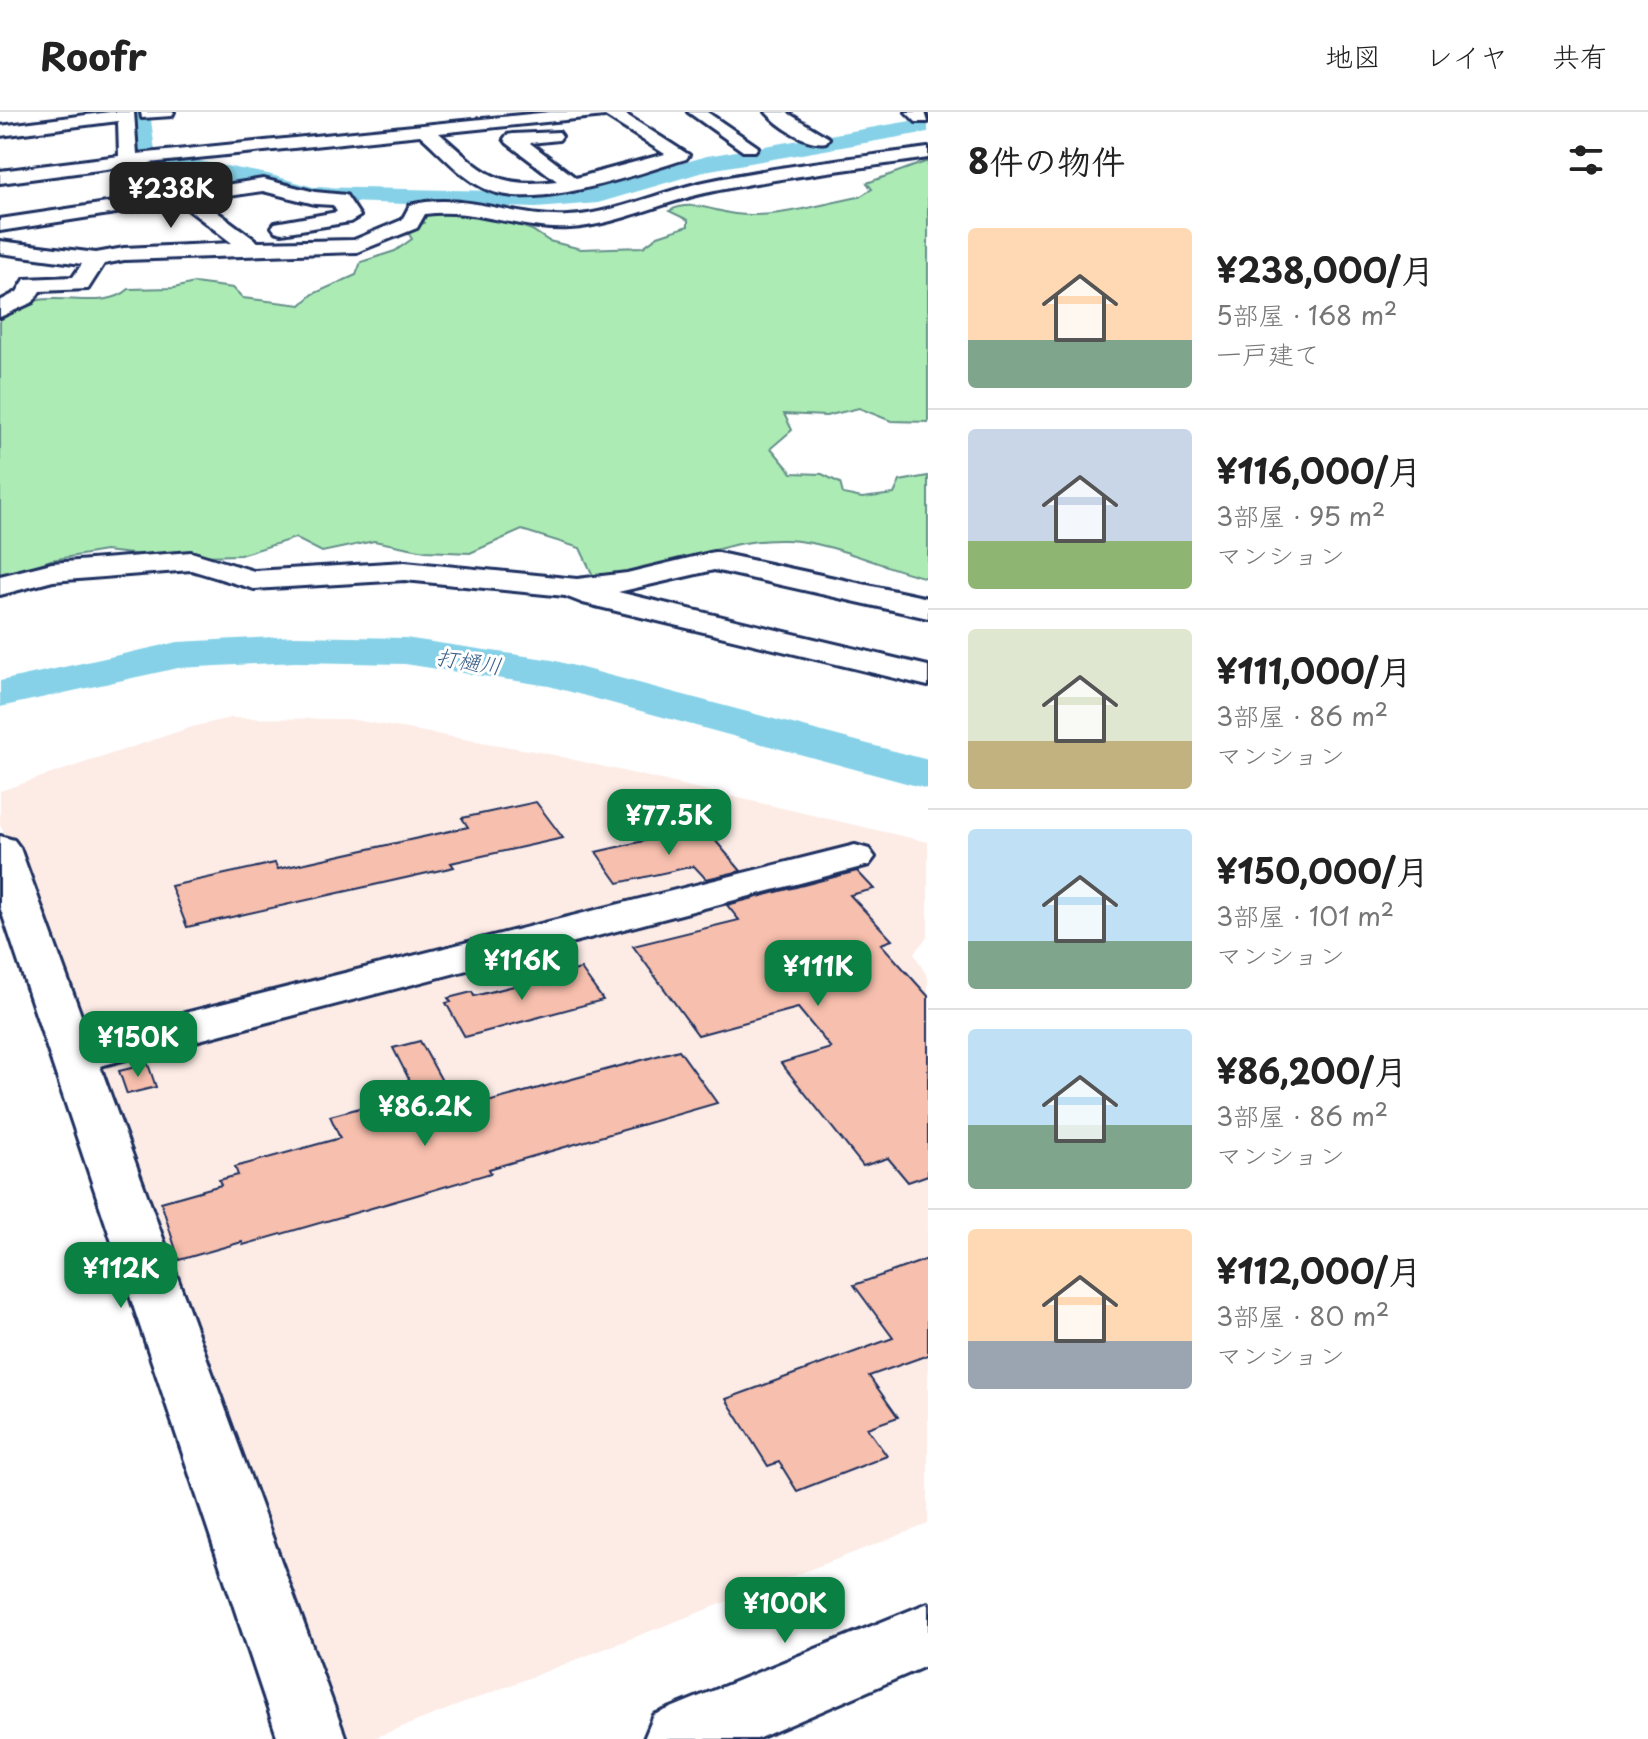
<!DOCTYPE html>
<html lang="ja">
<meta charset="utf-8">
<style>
:root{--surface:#fff;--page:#f2f2f2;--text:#222;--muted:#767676;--line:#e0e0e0;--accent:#0b8043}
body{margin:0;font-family:"Playpen Sans","Klee One",sans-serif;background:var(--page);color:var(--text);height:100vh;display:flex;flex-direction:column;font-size:30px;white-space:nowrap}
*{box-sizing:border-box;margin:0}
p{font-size:26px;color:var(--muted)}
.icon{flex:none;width:44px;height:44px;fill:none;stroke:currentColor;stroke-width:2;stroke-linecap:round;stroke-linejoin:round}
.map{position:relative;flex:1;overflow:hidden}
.panel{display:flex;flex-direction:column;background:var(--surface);width:720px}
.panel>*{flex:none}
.price{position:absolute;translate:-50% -68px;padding:0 18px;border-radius:16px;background:var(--accent);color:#fff;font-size:26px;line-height:52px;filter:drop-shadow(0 2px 4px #0008)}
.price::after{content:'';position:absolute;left:50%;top:48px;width:24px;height:18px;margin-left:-12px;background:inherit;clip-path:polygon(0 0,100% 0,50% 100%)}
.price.selected{background:#222;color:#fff}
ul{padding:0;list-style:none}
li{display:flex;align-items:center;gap:24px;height:200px;padding:0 40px}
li+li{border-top:2px solid var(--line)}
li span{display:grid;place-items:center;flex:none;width:224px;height:160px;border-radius:8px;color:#555}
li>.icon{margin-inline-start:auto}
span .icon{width:96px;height:96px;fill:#fffc;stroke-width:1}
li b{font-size:34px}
h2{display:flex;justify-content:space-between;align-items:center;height:96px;padding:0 40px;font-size:34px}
header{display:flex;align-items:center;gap:48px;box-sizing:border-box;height:112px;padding:0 40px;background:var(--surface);border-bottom:2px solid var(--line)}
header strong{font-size:38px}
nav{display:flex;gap:44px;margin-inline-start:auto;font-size:28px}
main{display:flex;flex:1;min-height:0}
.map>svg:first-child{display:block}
.built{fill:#fdece6}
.green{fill:#acecb4;stroke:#648e89;stroke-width:2}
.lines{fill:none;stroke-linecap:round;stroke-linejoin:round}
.river{fill:#86d1e7;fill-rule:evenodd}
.building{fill:#f7bfad;stroke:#1b2f5e;stroke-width:2}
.minor-casing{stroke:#1b2f5e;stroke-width:6}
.minor{fill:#fff;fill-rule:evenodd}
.labels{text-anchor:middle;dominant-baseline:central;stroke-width:6;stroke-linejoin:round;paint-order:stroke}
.water-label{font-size:22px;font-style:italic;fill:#3b6087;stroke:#fff}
</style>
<header>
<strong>Roofr</strong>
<nav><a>地図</a><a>レイヤ</a><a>共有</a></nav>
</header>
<main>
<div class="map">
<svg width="928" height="1627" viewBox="0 0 928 1627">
<rect width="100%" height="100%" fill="#fff"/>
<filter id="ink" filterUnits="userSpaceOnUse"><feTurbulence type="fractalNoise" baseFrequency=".0125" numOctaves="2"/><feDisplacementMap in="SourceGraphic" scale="16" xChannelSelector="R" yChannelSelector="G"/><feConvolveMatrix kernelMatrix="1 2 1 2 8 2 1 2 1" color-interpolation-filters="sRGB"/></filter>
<g filter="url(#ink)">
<polygon class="built" points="230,606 349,607 545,641 928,730 928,824 914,841 928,866 928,1412 371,1627 336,1627 15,743 0,713 0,679 192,615"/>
<path class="green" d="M 928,49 L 928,310 L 891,309 L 859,296 L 826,304 L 784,302 L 792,318 L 771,336 L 792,361 L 822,362 L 840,371 L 843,382 L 862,386 L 894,382 L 900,369 L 928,364 L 928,466 C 880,456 836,430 786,428 C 730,426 694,448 643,460 C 627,464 611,466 595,468 L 580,436 L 522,418 L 470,441 L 425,439 L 374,429 L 322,440 L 295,426 L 240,443 L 159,445 L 105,439 L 51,448 L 0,466 L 0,208 C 12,200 25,191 39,188 C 67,183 107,197 129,177 L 174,176 L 194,171 L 233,176 L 243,186 L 301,193 L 313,182 L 356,163 L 361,150 L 395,139 L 412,127 L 407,119 L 424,111 L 423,99 L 440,95 L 512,111 L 532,118 L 549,129 L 581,137 L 643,135 L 658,124 L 688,114 L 688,108 L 669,99 C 690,87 713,99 735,102 C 775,107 821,92 859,85 L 872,77 L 867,71 Z"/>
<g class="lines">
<g class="river">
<polygon points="128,0 150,0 155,39 161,42 268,62 313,75 536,80 596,76 707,44 928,6 928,20 710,58 598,91 536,96 312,89 264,76 146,53 132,43"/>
<polygon points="295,524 405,526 552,548 928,648 928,677 549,574 405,552 295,550 178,556 0,595 0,569 178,530"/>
</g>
</g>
<g class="building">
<polygon points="536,690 563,726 451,751 454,755 187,815 171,774 275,751 278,757 468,715 462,706"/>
<polygon points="704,715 741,759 706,767 694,754 618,771 596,740"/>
<polygon points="857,759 874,777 850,783 892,828 881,832 928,884 928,1063 908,1070 888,1046 863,1054 781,951 831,936 798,896 698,923 633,834 739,808 727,793"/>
<polygon points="581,857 603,888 465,925 446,891 451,890 448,886 472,880 474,884"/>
<polygon points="420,929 458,998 679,938 717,991 489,1057 491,1061 410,1085 243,1133 242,1130 179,1148 161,1090 221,1073 219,1068 238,1063 235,1055 340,1026 330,1004 416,981 393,936"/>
<polygon points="148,952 156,975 127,982 119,959"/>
<polygon points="928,1147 928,1243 869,1264 898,1305 867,1316 887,1344 797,1379 779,1350 768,1354 726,1287 893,1226 854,1173"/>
</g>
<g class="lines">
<defs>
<g id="minor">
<path d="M 110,0 L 134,0 L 137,42 L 550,0 L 622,0 L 689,43 L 686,47 C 637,62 536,99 488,78 C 462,67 441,41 420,23 L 149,51 L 188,79 L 263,67 L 315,80 L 346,83 L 360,104 L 350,110 L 282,121 L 275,119 L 272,115 L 275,111 L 337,100 L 333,93 L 315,92 L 263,79 L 201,88 L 258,130 L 354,128 L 402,108 L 410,93 C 464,79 514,107 568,104 C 613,102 659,80 704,70 C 778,54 853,46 928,36 L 928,46 C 854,57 779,65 705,81 C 660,91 616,113 570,116 C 520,119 474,95 425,102 L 417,116 L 357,140 L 124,148 L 104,152 L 88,177 L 40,179 L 33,190 L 0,205 L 0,189 L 17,180 L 25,167 L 73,165 L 82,152 L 0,141 L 0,129 L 96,141 L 124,136 L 232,131 L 180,91 L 0,119 L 0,107 L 167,82 L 129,54 L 0,71 L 0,59 L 119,44 L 118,9 L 0,24 L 0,14 ZM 605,4 L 665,42 L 576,66 L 530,31 L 559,28 L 562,24 L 559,20 L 513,22 L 507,23 L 504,27 L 507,31 L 557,69 C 495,77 483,60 439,21 Z"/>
<polygon points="141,0 174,0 172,4 142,6"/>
<polygon points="688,0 707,0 758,35 755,39 743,39"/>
<path d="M 766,0 L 786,0 L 829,26 L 826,30 C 807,34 778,14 766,0 Z"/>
<polygon points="906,0 925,0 928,10 916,10"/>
<polygon points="191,440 254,459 405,450 577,467 627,461 714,440 928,486 928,506 714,458 618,480 928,554 928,574 583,491 565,484 405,468 254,477 191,458 53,469 0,483 0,464 52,451"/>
<polygon points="0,724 14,728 20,736 89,925 855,733 869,737 875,745 869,753 100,954 346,1627 278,1627 0,795"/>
<polygon points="928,1491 928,1553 757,1627 644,1627 654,1603"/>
</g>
</defs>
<use href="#minor" class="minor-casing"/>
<use href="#minor" class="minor"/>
</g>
</g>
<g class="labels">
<g class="water-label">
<text transform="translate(469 548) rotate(9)">打樋川</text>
</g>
</g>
</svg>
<b class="price selected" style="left:171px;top:118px">¥238K</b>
<b class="price" style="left:669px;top:745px">¥77.5K</b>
<b class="price" style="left:522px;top:890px">¥116K</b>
<b class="price" style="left:818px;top:896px">¥111K</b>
<b class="price" style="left:138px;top:967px">¥150K</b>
<b class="price" style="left:425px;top:1036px">¥86.2K</b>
<b class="price" style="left:121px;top:1198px">¥112K</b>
<b class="price" style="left:785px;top:1533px">¥100K</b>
</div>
<section class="panel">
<h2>8件の物件<svg class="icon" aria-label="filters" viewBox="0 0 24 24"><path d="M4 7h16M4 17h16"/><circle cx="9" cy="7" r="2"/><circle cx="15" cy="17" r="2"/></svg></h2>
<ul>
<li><span style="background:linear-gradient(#ffd9b3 70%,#7fa58c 0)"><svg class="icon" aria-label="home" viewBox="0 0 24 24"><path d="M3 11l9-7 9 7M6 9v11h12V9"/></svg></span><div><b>¥238,000/月</b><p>5部屋 · 168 m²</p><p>一戸建て</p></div></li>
<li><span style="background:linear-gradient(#c9d6e8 70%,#8fb573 0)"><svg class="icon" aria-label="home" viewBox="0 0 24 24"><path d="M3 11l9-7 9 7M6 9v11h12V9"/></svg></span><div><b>¥116,000/月</b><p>3部屋 · 95 m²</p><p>マンション</p></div></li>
<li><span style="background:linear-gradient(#dfe7d0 70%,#c2b280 0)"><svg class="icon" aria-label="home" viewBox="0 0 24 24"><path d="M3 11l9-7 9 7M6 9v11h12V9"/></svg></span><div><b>¥111,000/月</b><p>3部屋 · 86 m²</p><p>マンション</p></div></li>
<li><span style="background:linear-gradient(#bfe0f5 70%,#7fa58c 0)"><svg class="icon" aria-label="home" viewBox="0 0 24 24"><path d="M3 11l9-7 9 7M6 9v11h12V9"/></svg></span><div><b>¥150,000/月</b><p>3部屋 · 101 m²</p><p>マンション</p></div></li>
<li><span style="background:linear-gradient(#bfe0f5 60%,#7fa58c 0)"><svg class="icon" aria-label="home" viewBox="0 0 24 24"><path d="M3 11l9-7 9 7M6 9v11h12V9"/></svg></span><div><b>¥86,200/月</b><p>3部屋 · 86 m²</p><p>マンション</p></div></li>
<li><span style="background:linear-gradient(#ffd9b3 70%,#9aa5b1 0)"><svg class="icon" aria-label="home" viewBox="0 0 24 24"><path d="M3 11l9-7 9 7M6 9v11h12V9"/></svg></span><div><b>¥112,000/月</b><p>3部屋 · 80 m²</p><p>マンション</p></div></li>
</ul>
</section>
</main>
